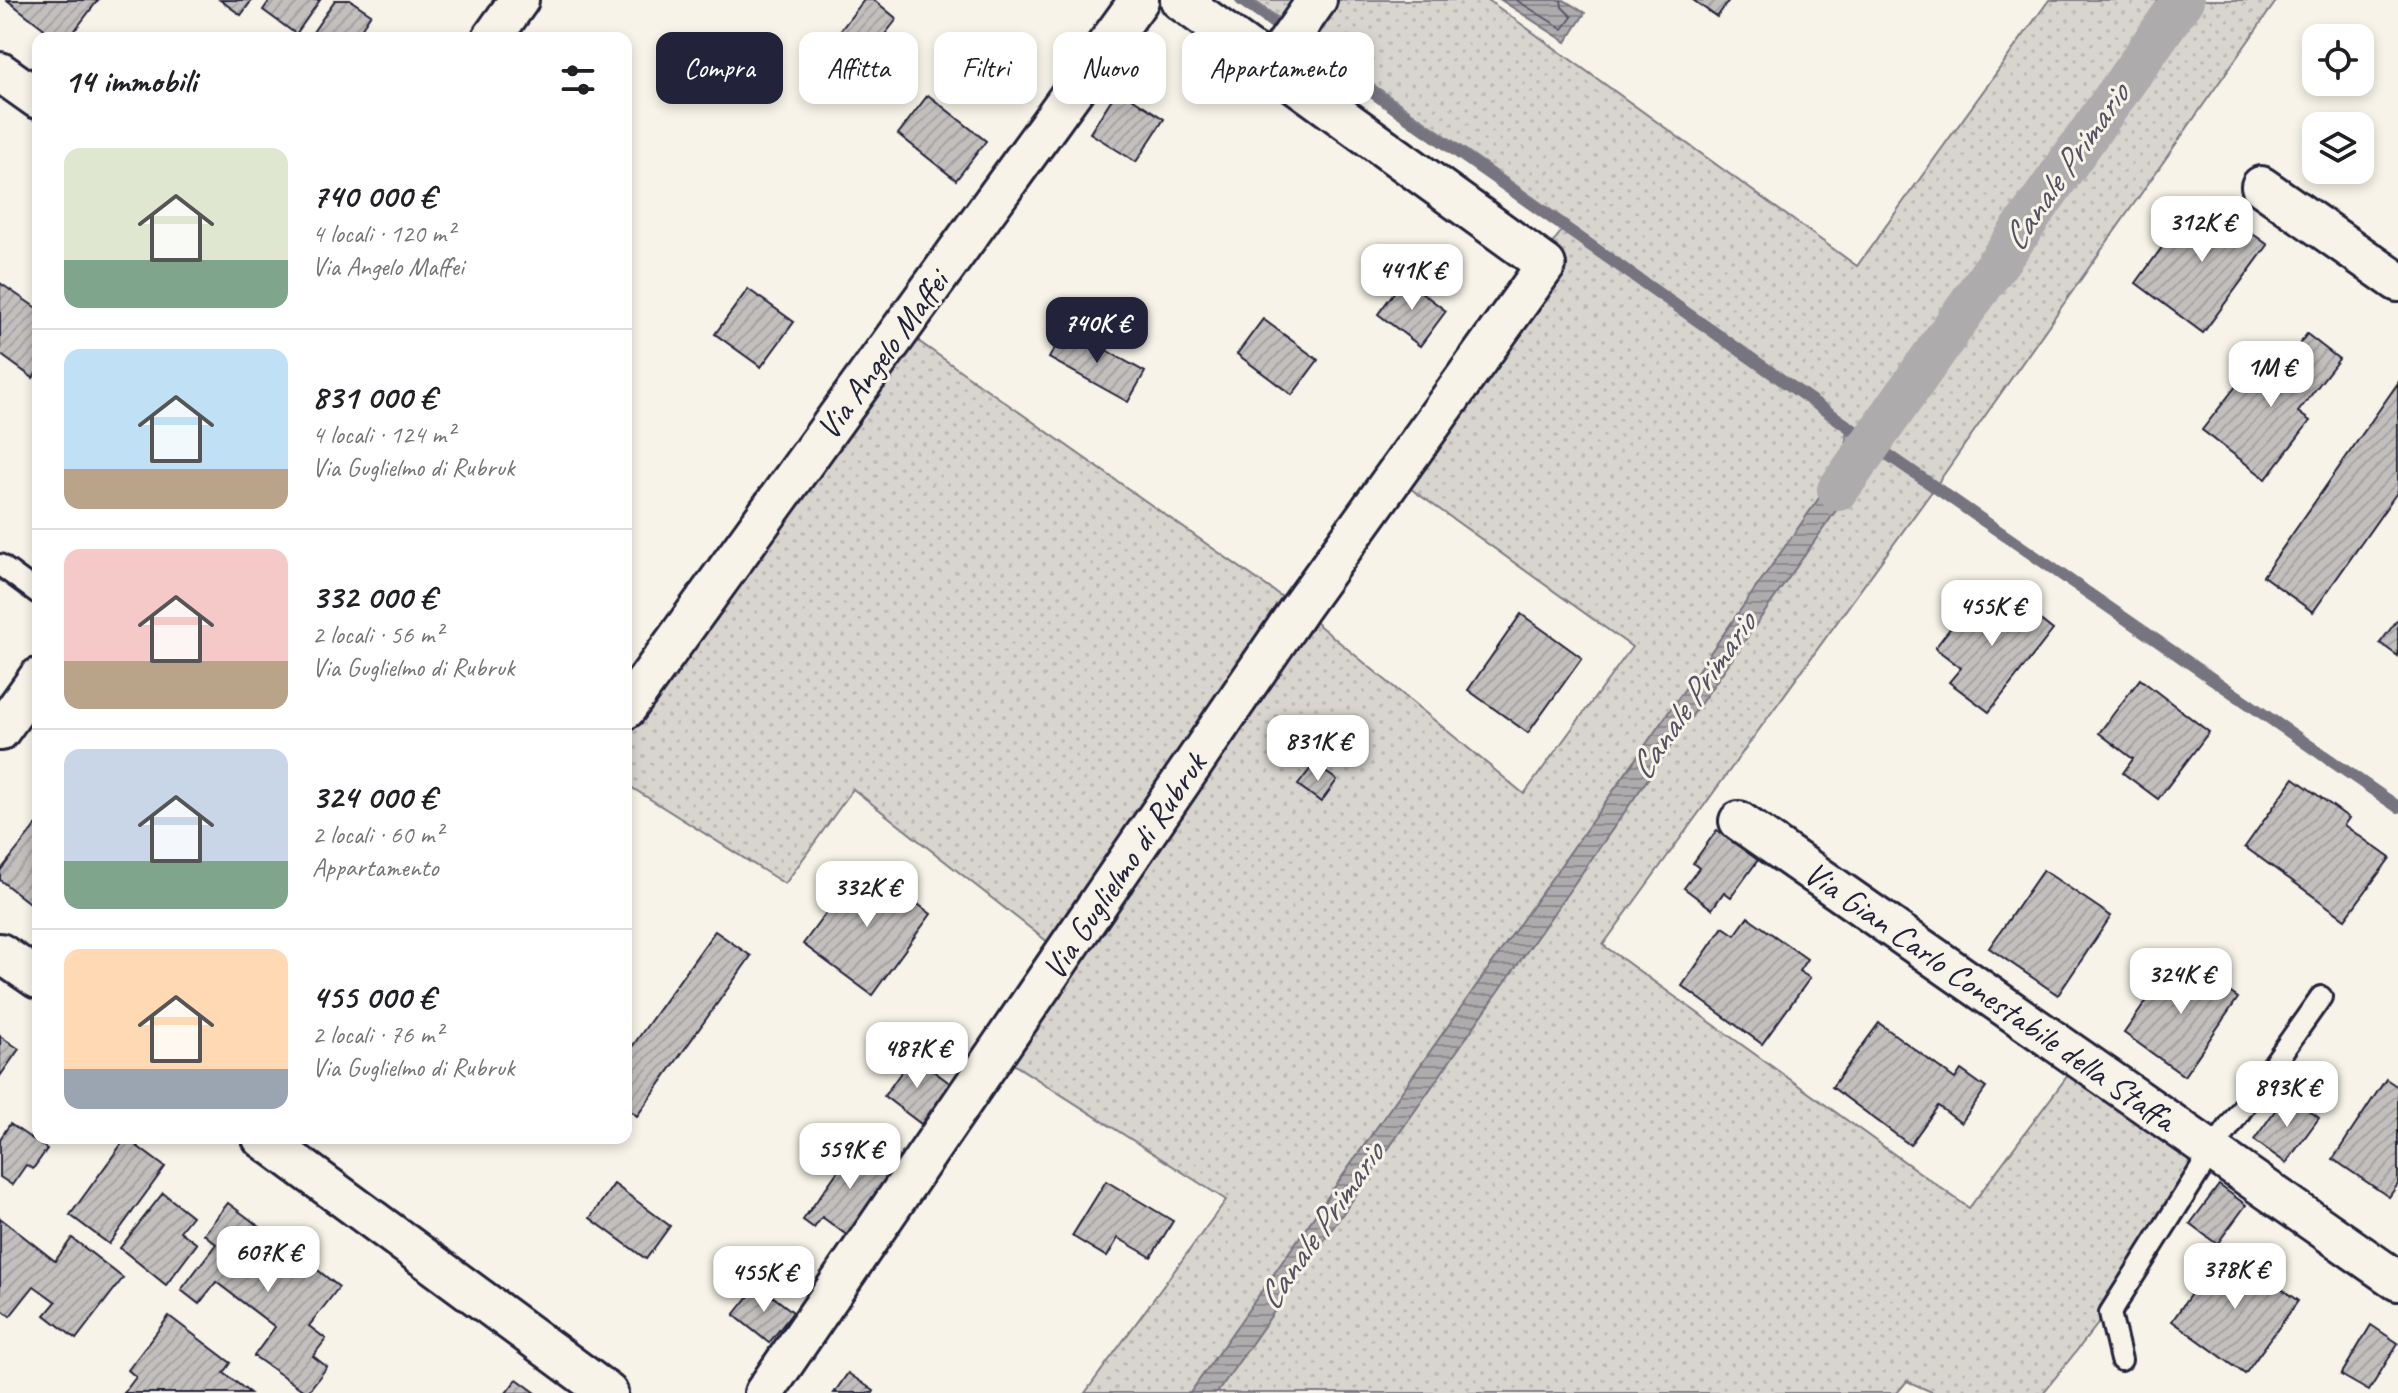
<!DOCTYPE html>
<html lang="it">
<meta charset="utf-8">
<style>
:root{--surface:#fff;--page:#f2f2f2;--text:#202124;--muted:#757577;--line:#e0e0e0;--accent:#22223b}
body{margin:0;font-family:Caveat,sans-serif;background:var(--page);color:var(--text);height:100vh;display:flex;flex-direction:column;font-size:30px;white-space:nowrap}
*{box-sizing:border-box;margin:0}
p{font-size:26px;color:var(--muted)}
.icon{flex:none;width:44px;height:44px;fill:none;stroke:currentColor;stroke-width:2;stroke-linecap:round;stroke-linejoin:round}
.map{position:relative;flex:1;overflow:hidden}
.side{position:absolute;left:32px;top:32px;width:600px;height:1112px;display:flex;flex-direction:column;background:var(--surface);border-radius:16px;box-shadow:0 4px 12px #0003}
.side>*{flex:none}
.hud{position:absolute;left:656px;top:32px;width:760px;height:72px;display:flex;gap:16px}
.buttons{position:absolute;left:2302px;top:24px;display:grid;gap:16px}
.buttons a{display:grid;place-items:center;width:72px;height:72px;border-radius:16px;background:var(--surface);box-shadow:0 4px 12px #0003;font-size:40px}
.price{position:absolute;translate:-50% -68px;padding:0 18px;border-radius:16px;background:#fff;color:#222;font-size:26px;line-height:52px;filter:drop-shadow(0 2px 4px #0008)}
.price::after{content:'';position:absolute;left:50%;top:48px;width:24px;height:18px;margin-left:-12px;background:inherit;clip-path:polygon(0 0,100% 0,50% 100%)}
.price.on{background:var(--accent);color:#fff}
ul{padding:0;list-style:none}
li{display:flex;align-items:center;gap:24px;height:200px;padding:0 32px}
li+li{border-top:2px solid var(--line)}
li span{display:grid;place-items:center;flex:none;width:224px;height:160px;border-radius:16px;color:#555}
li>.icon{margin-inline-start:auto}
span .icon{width:96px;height:96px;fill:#fffc;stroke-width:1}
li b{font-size:34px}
h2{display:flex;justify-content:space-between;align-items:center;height:96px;padding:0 32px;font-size:34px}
.tag{padding:0 28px;border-radius:16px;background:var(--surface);box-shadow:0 4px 12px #0003;font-size:28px;line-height:72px}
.tag.on{background:var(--accent);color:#fff}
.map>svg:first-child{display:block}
.grass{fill:url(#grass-dots);stroke:#7d7c85;stroke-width:2}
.water{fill:url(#water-rules);stroke:#76747f;stroke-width:2}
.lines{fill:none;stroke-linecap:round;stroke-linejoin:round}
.shore{stroke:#5a5969;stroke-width:2}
.stream{stroke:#76747f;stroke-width:12}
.canal{stroke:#aeabad;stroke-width:42}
.building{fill:url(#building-hatch);stroke:#22223b;stroke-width:2}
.service-casing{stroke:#22223b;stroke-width:26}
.minor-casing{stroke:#22223b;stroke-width:44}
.service{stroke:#f7f3e8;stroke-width:20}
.minor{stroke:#f7f3e8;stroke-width:38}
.labels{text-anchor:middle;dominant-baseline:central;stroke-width:6;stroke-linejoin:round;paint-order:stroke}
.street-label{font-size:34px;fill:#22223b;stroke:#f7f3e8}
.water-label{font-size:36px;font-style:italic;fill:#535263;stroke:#f7f3e8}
</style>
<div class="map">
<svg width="2398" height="1393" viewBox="0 0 2398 1393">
<defs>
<pattern id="grass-dots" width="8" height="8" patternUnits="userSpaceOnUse" patternTransform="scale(2)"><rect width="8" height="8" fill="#d8d5cf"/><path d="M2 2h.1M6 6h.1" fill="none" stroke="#b9b7b3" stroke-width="1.8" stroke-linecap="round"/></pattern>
<pattern id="water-rules" width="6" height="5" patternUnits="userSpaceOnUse" patternTransform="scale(2)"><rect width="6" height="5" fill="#aeabad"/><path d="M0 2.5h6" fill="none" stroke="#8d8b8e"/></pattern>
<pattern id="building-hatch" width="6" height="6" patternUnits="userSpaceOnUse" patternTransform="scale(2)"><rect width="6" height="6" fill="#c2bfbd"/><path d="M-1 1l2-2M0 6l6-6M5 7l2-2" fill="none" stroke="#a6a4a3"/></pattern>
</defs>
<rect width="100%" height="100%" fill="#f7f3e8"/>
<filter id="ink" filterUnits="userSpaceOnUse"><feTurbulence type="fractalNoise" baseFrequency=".0125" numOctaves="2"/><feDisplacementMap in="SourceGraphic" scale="16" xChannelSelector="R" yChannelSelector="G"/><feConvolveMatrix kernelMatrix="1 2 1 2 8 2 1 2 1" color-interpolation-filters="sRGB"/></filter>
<g filter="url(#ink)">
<polygon class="grass" points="1253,0 1488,0 1857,266 2049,0 2277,0 1935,487 1603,945 1969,1208 2080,1059 2212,1151 2124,1291 2043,1393 1934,1393 1907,1381 1897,1393 1085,1393 1226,1200 996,1053 1063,954 853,789 785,884 626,784 626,709 901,329 1299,609 1524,794 1632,647 1386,471 1568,222"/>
<g class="water">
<polygon points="1501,0 1564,0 1585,13 1566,42"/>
<polygon points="1847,425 1888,454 1876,458 1863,472 1217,1393 1190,1393 1845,461"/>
</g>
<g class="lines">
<polyline class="shore" points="1516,0 1563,29 1572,17 1562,7 1561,0"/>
<g class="stream">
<polyline points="1241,0 1859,434"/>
<polyline points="1874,445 2398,807"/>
</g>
<polyline class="canal" points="1838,490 2183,0"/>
</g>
<g class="building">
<polygon points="7,0 98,0 69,38 56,38"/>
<polygon points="220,0 252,0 241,15"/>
<polygon points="270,0 320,0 296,34 263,10"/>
<polygon points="335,0 350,0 371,14 355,38 309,38"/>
<polygon points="864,0 874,0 897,19 866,58 837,35"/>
<polygon points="1693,0 1729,0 1717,17"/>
<polygon points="1118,89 1164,119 1136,162 1090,133"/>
<polygon points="928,95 986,141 956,180 898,134"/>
<polygon points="2200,195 2268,245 2203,333 2136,283"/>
<polygon points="1404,279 1446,311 1420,346 1378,314"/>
<polygon points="0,283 38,309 38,371 33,378 0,354"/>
<polygon points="748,289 794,322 761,367 715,334"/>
<polygon points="1263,319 1318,360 1292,395 1237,354"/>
<polygon points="1066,328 1145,372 1128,402 1049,358"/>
<polygon points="2307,334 2339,359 2298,412 2310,421 2266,479 2202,430 2244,376 2263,391"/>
<polygon points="2398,383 2398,491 2313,612 2263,576"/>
<polygon points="1975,596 1997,613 2010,596 2053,630 1989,712 1949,682 1961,668 1935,648"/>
<polygon points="1521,614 1582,658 1528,733 1468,690"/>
<polygon points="2398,619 2398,656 2380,643"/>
<polygon points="2140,679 2209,732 2158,799 2123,773 2133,759 2099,733"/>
<polygon points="1314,764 1337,780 1321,802 1298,785"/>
<polygon points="2294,778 2349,818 2344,825 2390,858 2345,919 2245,847"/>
<polygon points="38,823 38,910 0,880 0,871"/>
<polygon points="1717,830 1758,860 1731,897 1724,892 1712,909 1684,888 1699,868 1693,863"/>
<polygon points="863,863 931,914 872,995 803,944"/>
<polygon points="2043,870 2111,916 2058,995 1989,948"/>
<polygon points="1748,917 1807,959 1799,971 1810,978 1762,1044 1682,986 1723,927 1735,935"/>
<polygon points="715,931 751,956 637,1116 626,1107 626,1055"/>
<polygon points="2178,956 2238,998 2184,1076 2124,1033"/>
<polygon points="1879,1023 1955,1079 1961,1070 1986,1088 1961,1123 1938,1106 1910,1145 1832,1087"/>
<polygon points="0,1036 19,1049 0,1076"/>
<polygon points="913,1056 951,1084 921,1124 884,1096"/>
<polygon points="2386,1079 2398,1087 2398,1184 2389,1197 2333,1159"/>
<polygon points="2287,1094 2319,1118 2286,1163 2254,1140"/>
<polygon points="10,1124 47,1149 33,1169 26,1165 12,1185 0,1177 0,1139"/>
<polygon points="126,1138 165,1167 109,1244 70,1215"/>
<polygon points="860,1140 882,1156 875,1166 890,1177 848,1236 822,1217 814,1228 803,1220"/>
<polygon points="1106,1181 1173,1221 1151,1257 1118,1238 1107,1257 1072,1236"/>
<polygon points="614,1184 670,1226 646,1259 590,1218"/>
<polygon points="2219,1185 2246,1205 2217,1244 2190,1224"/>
<polygon points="163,1193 192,1216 180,1231 197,1244 166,1285 120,1248"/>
<polygon points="228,1203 260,1227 256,1233 305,1271 310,1264 339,1287 309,1326 326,1339 313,1356 327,1367 307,1393 254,1356 275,1327 216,1282 199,1304 181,1290 216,1244 204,1234"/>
<polygon points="0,1218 55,1261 72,1238 123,1278 76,1339 45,1315 56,1302 34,1286 10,1316 0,1308"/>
<polygon points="2224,1247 2298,1301 2245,1374 2172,1321"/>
<polygon points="758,1285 793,1312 769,1343 734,1315"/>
<polygon points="169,1316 231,1363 224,1373 250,1393 124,1393 136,1377 128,1370"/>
<polygon points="2371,1325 2398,1343 2369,1391 2341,1375"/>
<polygon points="848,1373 874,1391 873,1393 834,1393"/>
<polygon points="517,1379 536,1393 506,1393"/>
</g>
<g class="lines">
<defs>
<g id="service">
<polyline points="0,565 38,593"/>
<polyline points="2121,1360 2110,1313 2212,1151 2321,997"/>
</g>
<g id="minor">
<polyline points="492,38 519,0"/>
<polyline points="1271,66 1317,0"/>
<polyline points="0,72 38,99"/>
<polyline points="2261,186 2398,282"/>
<polyline points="626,709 1139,0"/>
<polyline points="0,731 38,678"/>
<polyline points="1739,821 2398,1281"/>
<polyline points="0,953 38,979"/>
<polyline points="262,1138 608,1393"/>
<polyline points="764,1393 1299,609 1546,265 1180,0"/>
</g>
</defs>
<use href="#service" class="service-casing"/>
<use href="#minor" class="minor-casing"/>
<use href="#service" class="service"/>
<use href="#minor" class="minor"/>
</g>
</g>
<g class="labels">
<g class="street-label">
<text transform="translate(882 355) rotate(-54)">Via Angelo Maffei</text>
<text transform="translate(1124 866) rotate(-56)">Via Guglielmo di Rubruk</text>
<text transform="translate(1990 996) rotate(35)">Via Gian Carlo Conestabile della Staffa</text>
</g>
<g class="water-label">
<text transform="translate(2065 167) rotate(-55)">Canale Primario</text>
<text transform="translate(1692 696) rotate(-55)">Canale Primario</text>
<text transform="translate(1320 1226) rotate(-55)">Canale Primario</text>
</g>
</g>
</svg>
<div class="buttons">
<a><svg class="icon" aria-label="locate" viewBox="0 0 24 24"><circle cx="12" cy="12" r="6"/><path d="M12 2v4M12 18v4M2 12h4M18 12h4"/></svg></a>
<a><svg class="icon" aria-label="layers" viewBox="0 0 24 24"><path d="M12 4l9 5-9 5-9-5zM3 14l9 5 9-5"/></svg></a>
</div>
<b class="price" style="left:2202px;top:264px">312K €</b>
<b class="price" style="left:1412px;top:312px">441K €</b>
<b class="price on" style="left:1097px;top:365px">740K €</b>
<b class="price" style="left:2271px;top:409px">1M €</b>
<b class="price" style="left:1992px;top:648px">455K €</b>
<b class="price" style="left:1318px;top:783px">831K €</b>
<b class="price" style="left:867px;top:929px">332K €</b>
<b class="price" style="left:2181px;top:1016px">324K €</b>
<b class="price" style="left:917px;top:1090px">487K €</b>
<b class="price" style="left:2287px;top:1129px">893K €</b>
<b class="price" style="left:850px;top:1191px">559K €</b>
<b class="price" style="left:268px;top:1294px">607K €</b>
<b class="price" style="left:2235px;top:1311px">378K €</b>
<b class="price" style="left:764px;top:1314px">455K €</b>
<div class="hud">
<a class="tag on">Compra</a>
<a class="tag">Affitta</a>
<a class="tag">Filtri</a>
<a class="tag">Nuovo</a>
<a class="tag">Appartamento</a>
</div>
<section class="side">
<h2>14 immobili<svg class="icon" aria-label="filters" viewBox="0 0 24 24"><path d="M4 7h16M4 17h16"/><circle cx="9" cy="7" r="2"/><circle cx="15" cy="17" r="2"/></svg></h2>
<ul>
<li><span style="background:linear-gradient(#dfe7d0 70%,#7fa58c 0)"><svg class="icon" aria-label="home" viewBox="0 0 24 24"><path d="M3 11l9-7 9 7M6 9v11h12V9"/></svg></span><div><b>740 000 €</b><p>4 locali · 120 m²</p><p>Via Angelo Maffei</p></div></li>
<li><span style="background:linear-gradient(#bfe0f5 75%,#b9a48a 0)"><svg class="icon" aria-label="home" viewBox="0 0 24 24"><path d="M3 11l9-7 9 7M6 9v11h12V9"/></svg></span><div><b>831 000 €</b><p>4 locali · 124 m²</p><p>Via Guglielmo di Rubruk</p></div></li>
<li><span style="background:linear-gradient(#f6c9c9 70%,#b9a48a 0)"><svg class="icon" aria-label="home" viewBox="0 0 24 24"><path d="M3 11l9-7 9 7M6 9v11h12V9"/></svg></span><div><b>332 000 €</b><p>2 locali · 56 m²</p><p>Via Guglielmo di Rubruk</p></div></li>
<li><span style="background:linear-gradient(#c9d6e8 70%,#7fa58c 0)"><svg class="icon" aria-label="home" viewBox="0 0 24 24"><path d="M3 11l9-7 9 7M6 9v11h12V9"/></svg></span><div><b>324 000 €</b><p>2 locali · 60 m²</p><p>Appartamento</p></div></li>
<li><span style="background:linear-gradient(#ffd9b3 75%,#9aa5b1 0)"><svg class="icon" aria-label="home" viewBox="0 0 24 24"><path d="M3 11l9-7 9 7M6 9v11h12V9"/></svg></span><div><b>455 000 €</b><p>2 locali · 76 m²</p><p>Via Guglielmo di Rubruk</p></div></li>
</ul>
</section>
</div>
